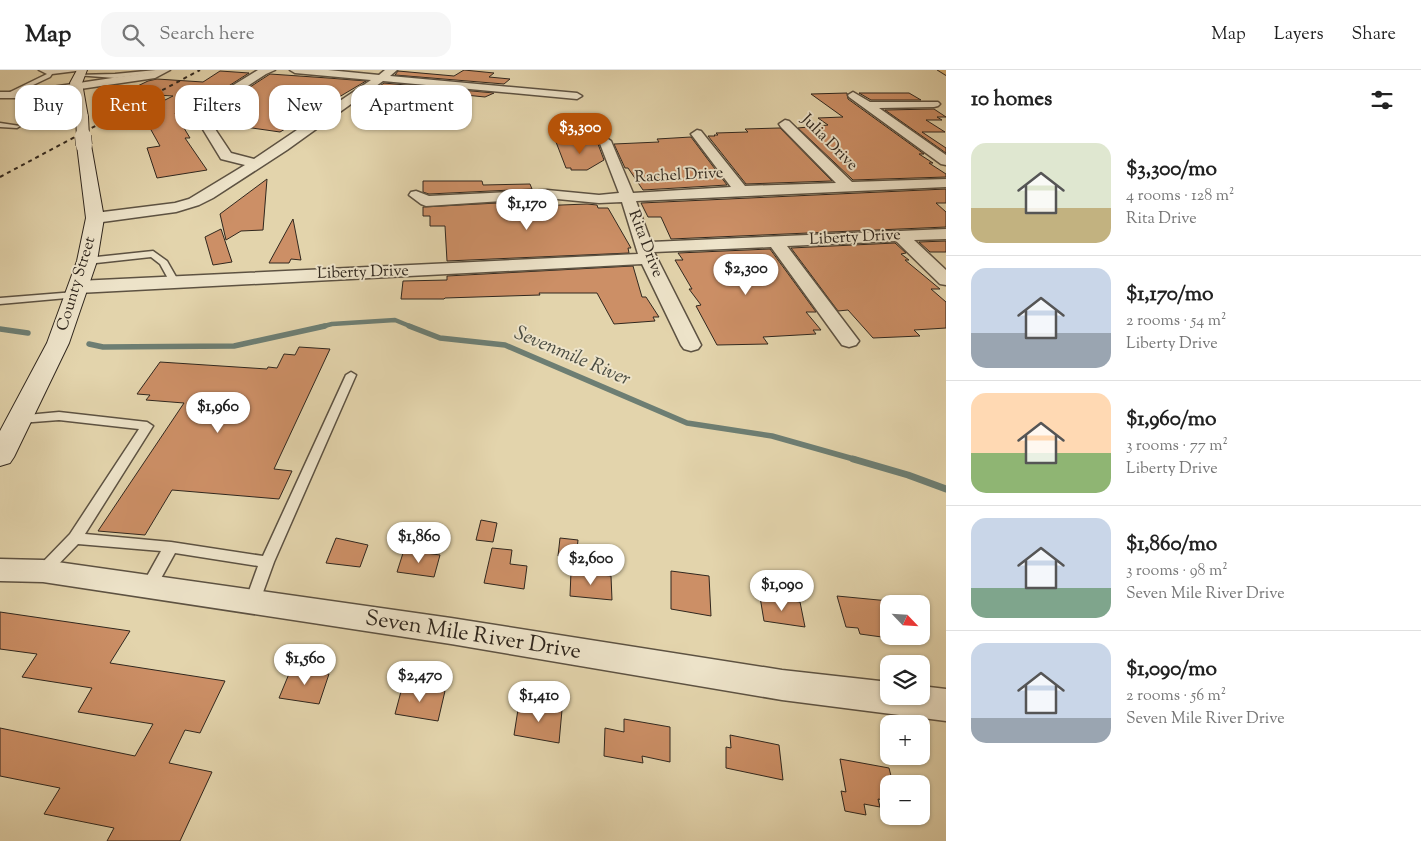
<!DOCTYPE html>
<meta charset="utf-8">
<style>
:root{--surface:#fff;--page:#f6f6f6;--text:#222;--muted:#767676;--line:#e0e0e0;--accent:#b45309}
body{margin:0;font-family:"Sorts Mill Goudy",serif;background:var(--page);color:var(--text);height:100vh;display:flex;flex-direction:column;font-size:19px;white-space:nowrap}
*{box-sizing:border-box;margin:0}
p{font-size:16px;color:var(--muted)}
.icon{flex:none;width:28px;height:28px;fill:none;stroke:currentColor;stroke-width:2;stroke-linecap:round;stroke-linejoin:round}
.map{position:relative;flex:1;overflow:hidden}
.drawer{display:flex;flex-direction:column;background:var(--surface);width:475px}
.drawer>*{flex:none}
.guide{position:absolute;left:15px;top:15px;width:475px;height:45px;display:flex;gap:10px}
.needle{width:32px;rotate:115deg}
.controls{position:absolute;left:880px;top:525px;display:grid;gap:10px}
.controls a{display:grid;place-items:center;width:50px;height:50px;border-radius:10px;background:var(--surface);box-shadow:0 1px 4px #0004;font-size:25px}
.price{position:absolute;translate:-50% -42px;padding:0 11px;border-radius:18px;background:#fff;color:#222;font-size:16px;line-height:32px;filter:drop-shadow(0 1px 2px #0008)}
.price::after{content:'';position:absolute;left:50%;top:30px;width:15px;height:11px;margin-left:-8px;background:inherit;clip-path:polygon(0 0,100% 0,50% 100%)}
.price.current{background:var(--accent);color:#fff}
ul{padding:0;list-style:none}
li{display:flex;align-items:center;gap:15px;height:125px;padding:0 25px}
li+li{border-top:1px solid var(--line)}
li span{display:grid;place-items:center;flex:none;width:140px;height:100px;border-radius:15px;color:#555}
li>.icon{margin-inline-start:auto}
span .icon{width:60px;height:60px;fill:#fffc;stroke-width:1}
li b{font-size:21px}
h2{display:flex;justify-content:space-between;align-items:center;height:60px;padding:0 25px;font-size:21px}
.chip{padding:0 18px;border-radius:15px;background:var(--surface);box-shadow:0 1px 4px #0004;font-size:18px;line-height:45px}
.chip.current{background:var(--accent);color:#fff}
header{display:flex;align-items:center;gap:30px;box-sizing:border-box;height:70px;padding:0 25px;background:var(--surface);border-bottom:1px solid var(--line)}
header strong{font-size:24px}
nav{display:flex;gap:28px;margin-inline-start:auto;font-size:18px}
.search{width:350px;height:45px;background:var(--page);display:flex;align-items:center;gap:12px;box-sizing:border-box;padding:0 18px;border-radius:15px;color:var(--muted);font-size:19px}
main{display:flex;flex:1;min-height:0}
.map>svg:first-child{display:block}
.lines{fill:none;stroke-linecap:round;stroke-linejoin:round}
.stream-far2{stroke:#6d7e73;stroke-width:4.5}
.stream-far1{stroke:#6d7e73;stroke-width:5.5}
.stream{stroke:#6d7e73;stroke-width:7}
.building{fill:#cc8f66;stroke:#30271e}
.service-casing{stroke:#5d5242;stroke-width:3}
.minor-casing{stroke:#5d5242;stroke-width:3}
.secondary-casing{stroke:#30271e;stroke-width:2}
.motorway-casing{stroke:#30271e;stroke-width:2}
.service{fill:#ede3c9;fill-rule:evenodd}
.minor{fill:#ede3c9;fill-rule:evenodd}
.secondary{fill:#ede3c9;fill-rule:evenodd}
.motorway{fill:#e2ba76;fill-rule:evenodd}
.rail{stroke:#30271e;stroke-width:2;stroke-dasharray:4 4;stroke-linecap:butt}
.secondary-bridge-far1-casing{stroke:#30271e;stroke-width:14;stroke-linecap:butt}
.secondary-bridge-casing{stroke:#30271e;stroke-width:17;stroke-linecap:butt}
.secondary-bridge-far1{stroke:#ede3c9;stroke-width:12}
.secondary-bridge{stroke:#ede3c9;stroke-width:16}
.labels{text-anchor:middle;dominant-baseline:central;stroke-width:4;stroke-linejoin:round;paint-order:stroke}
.far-street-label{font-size:16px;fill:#30271e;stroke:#ede3c9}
.water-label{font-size:20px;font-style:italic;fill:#494b41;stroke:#ede3c9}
.near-street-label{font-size:22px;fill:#30271e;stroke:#ede3c9}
</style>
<header>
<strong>Map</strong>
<div class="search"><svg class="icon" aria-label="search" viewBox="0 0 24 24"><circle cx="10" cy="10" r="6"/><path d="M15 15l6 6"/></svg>Search here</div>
<nav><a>Map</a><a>Layers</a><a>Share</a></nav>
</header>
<main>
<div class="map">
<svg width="946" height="771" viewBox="0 0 946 771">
<rect width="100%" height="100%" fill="#e3d4ac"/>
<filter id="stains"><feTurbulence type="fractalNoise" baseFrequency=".004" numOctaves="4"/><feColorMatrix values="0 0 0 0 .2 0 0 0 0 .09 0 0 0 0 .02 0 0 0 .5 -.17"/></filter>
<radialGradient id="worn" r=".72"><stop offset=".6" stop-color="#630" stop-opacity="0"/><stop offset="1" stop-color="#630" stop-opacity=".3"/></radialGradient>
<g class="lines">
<polyline class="stream-far2" points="320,257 332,254 395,250 412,257"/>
<g class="stream-far1">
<polyline points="409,256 440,268 505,275 687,353 772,366 857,390"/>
<polyline points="0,259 28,263"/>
<polyline points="89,274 103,277 234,276 325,256"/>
</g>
<polyline class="stream" points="853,389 908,405 946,419"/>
</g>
<g class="building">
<polygon points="464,0 494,3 489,7 510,9 504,14 395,5 398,1 454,6"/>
<polygon points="220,1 249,3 205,31 198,30 175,43 190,68 185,68 207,100 157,108 147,78 160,76 141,42 173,26 123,23 148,11 157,9 203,12"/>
<polygon points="270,4 328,8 366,11 280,62 231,55 224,44 231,32 227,32"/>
<polygon points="384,13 494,23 485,27 436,22 417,37 388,34 366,48 356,33"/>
<polygon points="847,23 848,29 924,84 919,84 933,93 929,93 946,104 946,107 853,110 798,58 828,55 818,48 843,47 811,24"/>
<polygon points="859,23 909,23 921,30 871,30"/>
<polygon points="934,39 946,47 937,47 942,50 926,50 945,62 922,62 946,78 946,83 885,40"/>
<polygon points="779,58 780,58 832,111 746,114 708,66 715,66 714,65 718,65 716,63 748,62 745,59"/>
<polygon points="691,67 727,115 643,120 628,98 625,98 614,74 659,72 657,69"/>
<polygon points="556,72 593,72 594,74 598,74 604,90 587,100 571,100 571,98 566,98"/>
<polygon points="267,109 263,160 241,161 226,170 220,144"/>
<polygon points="423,111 482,111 483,115 530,114 532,119 429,124 423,122"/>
<polygon points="946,119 946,133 936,133 946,142 946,157 671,169 661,147 648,147 641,133"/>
<polygon points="535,131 536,136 587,134 597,135 598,138 608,138 631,178 628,178 629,183 447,191 445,156 430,156 430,146 423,146 423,137"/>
<polygon points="293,149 301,190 291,189 289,193 269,193"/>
<polygon points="221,159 232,192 213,195 205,167"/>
<polygon points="946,171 946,182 930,182 919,172"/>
<polygon points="895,173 906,183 901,184 909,190 905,190 940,219 931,219 946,232 946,258 914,260 920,266 873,268 848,240 838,241 791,178"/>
<polygon points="770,179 816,242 806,242 821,260 813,260 816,264 763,267 768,274 717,275 696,236 701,235 689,219 692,219 675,190 683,190 678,183"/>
<polygon points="633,196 642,227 646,227 659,247 653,247 655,251 614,254 597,223 539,223 540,225 445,228 444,229 401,229 403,211 447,210 447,206"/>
<polygon points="299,277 330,279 274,399 292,401 279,429 172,420 145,465 98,461 184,333 146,330 150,325 137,324 160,292 267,299 268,297 277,298 284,284 295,285"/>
<polygon points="481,450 497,453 493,472 476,470"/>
<polygon points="336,468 368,475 360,497 326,493"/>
<polygon points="560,468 578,470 576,489 558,486"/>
<polygon points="492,478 512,480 510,494 527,496 524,519 484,513"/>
<polygon points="404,480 440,485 434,507 397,502"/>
<polygon points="671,501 709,506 711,546 671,539"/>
<polygon points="571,502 611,506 612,530 570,526"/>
<polygon points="837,526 889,531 889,568 860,564 858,558 846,557"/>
<polygon points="760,527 800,532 805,557 764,551"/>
<polygon points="0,542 130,561 110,593 225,611 200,663 185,660 169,693 212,702 180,771 107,771 114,758 44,744 60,718 0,706 0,658 135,686 153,654 78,642 92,618 22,607 37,584 0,579"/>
<polygon points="291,599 329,604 319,634 279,628"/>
<polygon points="403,614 445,621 438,651 395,644"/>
<polygon points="519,633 562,640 559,673 514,665"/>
<polygon points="624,649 670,657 670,692 642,686 643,693 604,686 605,658 624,662"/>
<polygon points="730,665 779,675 783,710 726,698 726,677 731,678"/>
<polygon points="840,689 889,698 893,714 889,714 889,731 878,729 880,737 864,734 866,745 845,741 841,721 846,722"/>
</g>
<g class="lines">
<defs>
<g id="service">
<polygon points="39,0 84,0 52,4 50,7 10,26 6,26 6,24 47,4"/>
<polygon points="156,0 163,1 115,8 76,5 115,4"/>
<polygon points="0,53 20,56 17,58 0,57"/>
<polygon points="153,181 167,191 179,212 177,214 171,214 160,194 151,187 87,194 83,191 87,188"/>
<polygon points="75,222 80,225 78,227 0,234 0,228"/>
<polygon points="351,302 356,305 274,492 258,536 253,538 248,536 245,532 258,496 175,483 154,521 149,523 144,521 141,517 161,481 78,474 48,505 43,507 38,505 36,501 38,497 70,464 139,359 59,350 20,353 16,352 14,349 16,346 59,342 147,352 153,356 85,464 171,472 263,486 346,305"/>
</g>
<g id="minor">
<polygon points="157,0 170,0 155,8 19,28 0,28 0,22 19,22 152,2"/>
<polygon points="258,0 275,0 266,4 205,44 231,83 254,89 371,10 295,3 290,0 328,0 379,5 385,0 397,0 390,6 577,23 582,26 577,29 383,11 287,80 213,128 199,135 176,142 95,153 89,151 87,148 89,145 95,143 175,133 189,129 245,95 221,89 193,43 206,32"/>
<polygon points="853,22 870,32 938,32 940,34 938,36 934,37 879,38 946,85 946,95 941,94 849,27 848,25"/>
<polygon points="785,50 789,51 852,112 946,109 946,117 636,131 651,172 946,159 946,169 914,170 946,200 946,215 940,214 896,171 787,176 856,267 859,271 856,275 849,277 842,275 771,177 654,182 701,275 698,279 691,281 684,279 681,275 642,194 78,223 71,221 69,217 71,213 78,211 638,184 622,132 599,133 547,128 426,136 421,134 409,125 411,122 416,121 429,126 547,120 599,125 619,123 599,71 605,67 611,71 633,123 731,117 691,64 697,60 701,61 745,116 836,113 781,57 779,54"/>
<polygon points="0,489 43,490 451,548 782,600 889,612 889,626 921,626 921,616 946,619 946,651 782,630 451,574 43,512 0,511"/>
</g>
<g id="secondary">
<polygon points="77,0 87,0 82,13 88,47 82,51 76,47 70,13"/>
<polygon points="84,71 89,72 91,75 104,148 97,191 69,273 14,387 10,393 0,396 0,361 47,273 77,191 86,148 77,75 79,72"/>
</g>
<polygon id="motorway" points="938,0 946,0 946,5"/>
</defs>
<use href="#service" class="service-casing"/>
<use href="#minor" class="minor-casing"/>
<use href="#secondary" class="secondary-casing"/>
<use href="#motorway" class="motorway-casing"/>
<use href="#service" class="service"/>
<use href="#minor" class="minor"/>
<use href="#secondary" class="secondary"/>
<use href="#motorway" class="motorway"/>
<polyline class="rail" points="0,107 200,0"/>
<defs>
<polyline id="secondary-bridge-far1" points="82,47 83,67"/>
<polyline id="secondary-bridge" points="83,66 84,75"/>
</defs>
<use href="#secondary-bridge-far1" class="secondary-bridge-far1-casing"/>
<use href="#secondary-bridge" class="secondary-bridge-casing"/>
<use href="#secondary-bridge-far1" class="secondary-bridge-far1"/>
<use href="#secondary-bridge" class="secondary-bridge"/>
</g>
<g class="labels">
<g class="far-street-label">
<text transform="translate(829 73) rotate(45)">Julia Drive</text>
<text transform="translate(679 106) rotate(-3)">Rachel Drive</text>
<text transform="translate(855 168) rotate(-3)">Liberty Drive</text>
<text transform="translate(645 174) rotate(69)">Rita Drive</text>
<text transform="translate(363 203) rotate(-2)">Liberty Drive</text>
<text transform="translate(77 214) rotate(-73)">County Street</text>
</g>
<g class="water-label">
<text transform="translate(572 287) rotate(23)">Sevenmile River</text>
</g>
<g class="near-street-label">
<text transform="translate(473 566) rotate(9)">Seven Mile River Drive</text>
</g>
</g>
<rect width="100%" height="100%" filter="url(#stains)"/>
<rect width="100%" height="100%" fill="url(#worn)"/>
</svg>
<div class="controls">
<a><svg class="needle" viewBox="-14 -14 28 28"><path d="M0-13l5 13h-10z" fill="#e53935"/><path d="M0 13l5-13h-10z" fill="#767676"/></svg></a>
<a><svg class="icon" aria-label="layers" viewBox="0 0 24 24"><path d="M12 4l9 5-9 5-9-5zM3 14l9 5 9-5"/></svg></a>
<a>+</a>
<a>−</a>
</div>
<b class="price current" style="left:580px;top:85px">$3,300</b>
<b class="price" style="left:527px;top:161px">$1,170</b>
<b class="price" style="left:746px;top:226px">$2,300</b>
<b class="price" style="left:218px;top:364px">$1,960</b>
<b class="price" style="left:419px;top:494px">$1,860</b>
<b class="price" style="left:591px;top:516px">$2,600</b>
<b class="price" style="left:782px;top:542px">$1,090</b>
<b class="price" style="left:305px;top:616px">$1,560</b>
<b class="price" style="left:420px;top:633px">$2,470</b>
<b class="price" style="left:539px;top:653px">$1,410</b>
<div class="guide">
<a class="chip">Buy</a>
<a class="chip current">Rent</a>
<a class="chip">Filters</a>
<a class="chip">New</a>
<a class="chip">Apartment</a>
</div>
</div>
<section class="drawer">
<h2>10 homes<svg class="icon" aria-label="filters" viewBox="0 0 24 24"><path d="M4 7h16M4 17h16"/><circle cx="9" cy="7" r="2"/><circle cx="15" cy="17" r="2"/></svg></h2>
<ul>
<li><span style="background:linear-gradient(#dfe7d0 65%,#c2b280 0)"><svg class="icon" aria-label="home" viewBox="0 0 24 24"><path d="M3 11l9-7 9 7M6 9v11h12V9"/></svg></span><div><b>$3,300/mo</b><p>4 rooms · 128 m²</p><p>Rita Drive</p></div></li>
<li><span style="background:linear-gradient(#c9d6e8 65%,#9aa5b1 0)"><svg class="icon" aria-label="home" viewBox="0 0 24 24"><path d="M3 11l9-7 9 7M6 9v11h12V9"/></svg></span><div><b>$1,170/mo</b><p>2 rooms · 54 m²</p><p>Liberty Drive</p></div></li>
<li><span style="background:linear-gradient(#ffd9b3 60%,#8fb573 0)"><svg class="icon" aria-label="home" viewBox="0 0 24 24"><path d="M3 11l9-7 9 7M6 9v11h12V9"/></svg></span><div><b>$1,960/mo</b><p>3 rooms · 77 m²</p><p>Liberty Drive</p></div></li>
<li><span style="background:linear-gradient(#c9d6e8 70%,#7fa58c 0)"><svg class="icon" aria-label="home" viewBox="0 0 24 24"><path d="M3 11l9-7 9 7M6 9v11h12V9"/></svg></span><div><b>$1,860/mo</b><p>3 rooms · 98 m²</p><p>Seven Mile River Drive</p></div></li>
<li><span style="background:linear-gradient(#c9d6e8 75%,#9aa5b1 0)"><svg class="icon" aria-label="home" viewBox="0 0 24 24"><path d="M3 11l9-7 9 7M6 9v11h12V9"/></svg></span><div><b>$1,090/mo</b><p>2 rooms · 56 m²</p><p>Seven Mile River Drive</p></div></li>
</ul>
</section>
</main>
